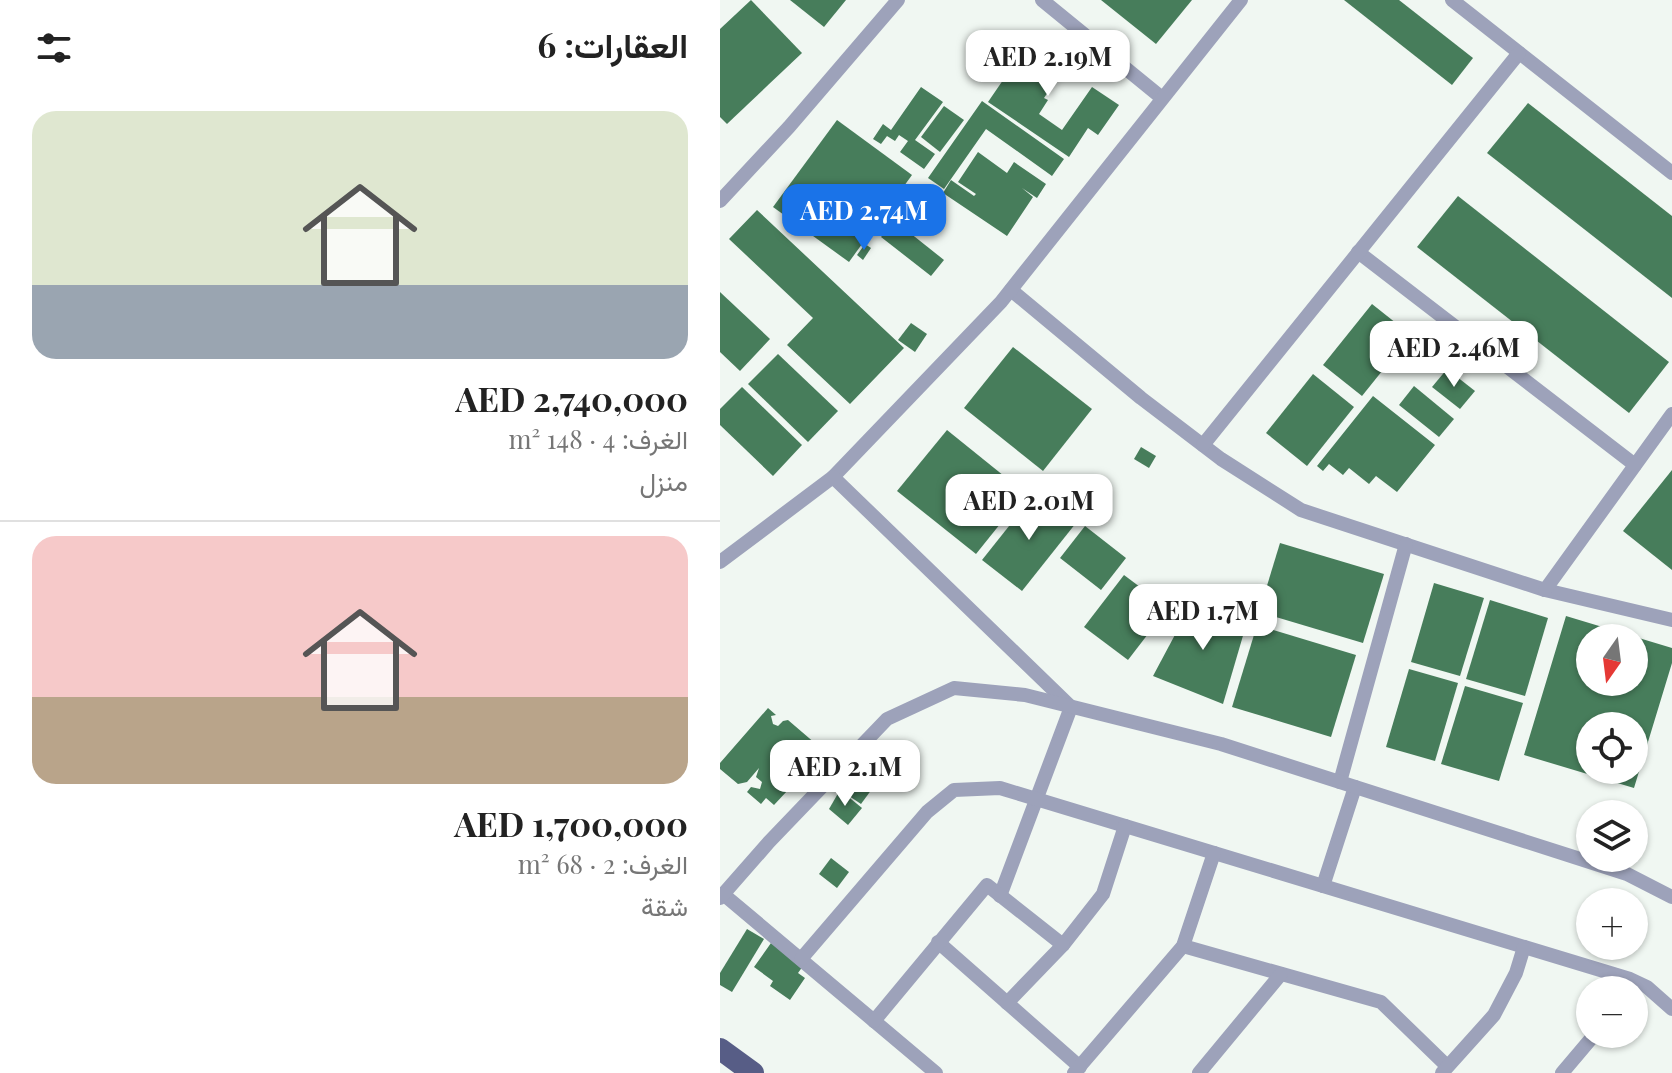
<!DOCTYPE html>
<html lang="ar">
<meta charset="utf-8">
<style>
:root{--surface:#fff;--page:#f6f6f6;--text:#222;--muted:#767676;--line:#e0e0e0;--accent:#1a73e8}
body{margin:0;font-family:"Playfair Display",Vazirmatn,serif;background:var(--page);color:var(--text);direction:rtl;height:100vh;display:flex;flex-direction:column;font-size:30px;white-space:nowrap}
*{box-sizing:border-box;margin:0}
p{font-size:26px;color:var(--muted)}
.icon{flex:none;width:44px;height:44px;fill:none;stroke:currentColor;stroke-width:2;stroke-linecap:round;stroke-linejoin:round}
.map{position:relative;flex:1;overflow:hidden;direction:ltr}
.panel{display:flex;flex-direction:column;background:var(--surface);width:720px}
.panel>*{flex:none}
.needle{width:52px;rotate:194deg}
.fabs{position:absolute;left:856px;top:624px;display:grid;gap:16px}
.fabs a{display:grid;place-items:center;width:72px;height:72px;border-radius:50%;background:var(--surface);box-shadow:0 2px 6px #0004;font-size:40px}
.price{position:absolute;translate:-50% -68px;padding:0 18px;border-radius:16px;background:#fff;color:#222;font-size:26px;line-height:52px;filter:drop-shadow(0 2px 4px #0008)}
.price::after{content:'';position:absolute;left:50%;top:48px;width:24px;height:18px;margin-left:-12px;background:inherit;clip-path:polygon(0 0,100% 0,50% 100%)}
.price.selected{background:var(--accent);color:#fff}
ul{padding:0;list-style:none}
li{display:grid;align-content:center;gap:16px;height:424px;padding:0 32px}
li+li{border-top:2px solid var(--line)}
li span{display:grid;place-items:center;height:248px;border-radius:24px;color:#555}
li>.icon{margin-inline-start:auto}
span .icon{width:144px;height:144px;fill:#fffc;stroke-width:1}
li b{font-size:34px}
h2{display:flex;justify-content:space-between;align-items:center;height:96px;padding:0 32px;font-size:34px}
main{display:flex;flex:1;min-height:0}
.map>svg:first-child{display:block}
.building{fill:#477d5b;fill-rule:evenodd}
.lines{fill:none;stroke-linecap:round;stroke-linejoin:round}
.minor{stroke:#9da2ba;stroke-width:14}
.primary{stroke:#575d86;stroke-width:22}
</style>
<main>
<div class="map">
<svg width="952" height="1073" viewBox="0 0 952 1073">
<rect width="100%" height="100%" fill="#f0f7f2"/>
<g class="building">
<polygon points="31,0 82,53 7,124 0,117 0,29"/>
<polygon points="70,0 126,0 104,27"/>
<polygon points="381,0 472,0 436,44"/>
<polygon points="624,0 679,0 753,58 732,85"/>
<polygon points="314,35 350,59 324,98 328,100 319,114 342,130 372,87 399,105 378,135 368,128 349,157 268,102"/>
<polygon points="201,87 223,102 195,140 215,154 204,169 180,152 188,141 179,135 175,141 167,136 161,144 153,139 163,124 171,130"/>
<polygon points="262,101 344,159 332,176 266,129 224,189 208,178"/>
<polygon points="808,103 952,216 952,298 767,153"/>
<polygon points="224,106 244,120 220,152 201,137"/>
<polygon points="117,120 192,175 129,262 53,207"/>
<polygon points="258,152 287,173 294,162 326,184 317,198 302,188 313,197 287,236 223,193 231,180 254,196 256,194 238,182"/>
<polygon points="738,196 949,362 909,413 697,247"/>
<polygon points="37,210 184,348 130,404 67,345 93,318 9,239"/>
<polygon points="175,221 224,260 211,276 161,237"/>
<polygon points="145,244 151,248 143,260 137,255"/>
<polygon points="0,292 50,339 20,371 0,352"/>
<polygon points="652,304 691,335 642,396 603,365"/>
<polygon points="191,323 207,334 195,352 178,340"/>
<polygon points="293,347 372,409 323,471 244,408"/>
<polygon points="58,354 118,411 88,442 28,384"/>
<polygon points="727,369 755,391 740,409 712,387"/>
<polygon points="593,374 634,407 587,466 546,433"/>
<polygon points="694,386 734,419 719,437 679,405"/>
<polygon points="22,387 82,445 53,476 0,425 0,409"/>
<polygon points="653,396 715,445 677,492 656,476 649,484 629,468 623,475 609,464 603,471 597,466"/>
<polygon points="227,430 305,493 256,554 177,491"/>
<polygon points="421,447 436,456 429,468 414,459"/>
<polygon points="952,470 952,570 903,531"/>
<polygon points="316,492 356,523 302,591 262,560"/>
<polygon points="365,526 406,558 381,590 340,558"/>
<polygon points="560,543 664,574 643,643 539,612"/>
<polygon points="404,575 448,608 408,660 364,627"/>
<polygon points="714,583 764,598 740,676 691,662"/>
<polygon points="770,600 828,618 805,696 746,679"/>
<polygon points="473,601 527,622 503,704 433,676"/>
<path d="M 846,616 L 952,648 L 952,663 L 914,788 L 804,755 ZM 870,638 L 914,638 L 914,682 L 870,682 ZM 870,726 L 914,726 L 914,770 L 870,770 Z"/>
<polygon points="537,625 636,655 611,737 512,707"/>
<polygon points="689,669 738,683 715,761 666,747"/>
<polygon points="745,686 803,703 779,781 721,764"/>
<polygon points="48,708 56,715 51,716 53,724 58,726 63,721 68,720 103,750 93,752 86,771 75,767 77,778 70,786 64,781 59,782 68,790 54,805 46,798 41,804 27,792 31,787 40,789 42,782 36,777 39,768 27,782 18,784 0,769 0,763"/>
<polygon points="134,776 152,789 141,804 123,792"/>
<polygon points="120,790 142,808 128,825 109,809"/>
<polygon points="111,858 129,872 117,888 99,874"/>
<polygon points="27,929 44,939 12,992 0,985 0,973"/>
<polygon points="51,943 83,966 78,973 85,978 70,1000 50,986 53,981 34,967"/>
</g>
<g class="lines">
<g class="minor">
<polyline points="322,0 442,98"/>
<polyline points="732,0 952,173"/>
<polyline points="0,201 69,127 178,0"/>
<polyline points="638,252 915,465"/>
<polyline points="291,290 421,398 501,459 581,510 825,590 952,620"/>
<polyline points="483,445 799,53"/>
<polyline points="113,477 281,302 521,0"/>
<polyline points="0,562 113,477 351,707 280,896"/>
<polyline points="825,590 952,414"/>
<polyline points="620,782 686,544"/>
<polyline points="603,886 635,787"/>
<polyline points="3,894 216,1073"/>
<polyline points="0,898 49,842 167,719 234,688 305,695 501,744 907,874 952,897"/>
<polyline points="218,942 360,1067"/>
<polyline points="463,946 661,1002 727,1066"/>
<polyline points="81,959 207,812 234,790 280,788 910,979 927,987 952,1009"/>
<polyline points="287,1003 343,945 383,894 405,826"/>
<polyline points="154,1021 267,885 343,945"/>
<polyline points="354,1073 463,946 494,853"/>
<polyline points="479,1073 561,974"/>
<polyline points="722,1073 774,1015 796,973 804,947"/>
<polyline points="842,1073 875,1034"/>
</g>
<polyline class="primary" points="0,1049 33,1073"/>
</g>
</svg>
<div class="fabs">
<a><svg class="needle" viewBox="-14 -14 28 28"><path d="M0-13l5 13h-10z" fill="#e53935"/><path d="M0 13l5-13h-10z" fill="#767676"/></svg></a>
<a><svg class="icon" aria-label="locate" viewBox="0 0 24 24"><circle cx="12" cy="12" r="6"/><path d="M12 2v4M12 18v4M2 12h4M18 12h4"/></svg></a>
<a><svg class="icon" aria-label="layers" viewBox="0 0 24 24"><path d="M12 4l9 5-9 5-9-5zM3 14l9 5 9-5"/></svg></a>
<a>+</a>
<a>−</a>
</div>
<b class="price" style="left:328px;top:98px">AED 2.19M</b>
<b class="price selected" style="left:144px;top:252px">AED 2.74M</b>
<b class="price" style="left:734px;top:389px">AED 2.46M</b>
<b class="price" style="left:309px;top:542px">AED 2.01M</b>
<b class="price" style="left:483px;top:652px">AED 1.7M</b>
<b class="price" style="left:125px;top:808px">AED 2.1M</b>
</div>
<section class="panel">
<h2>العقارات: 6<svg class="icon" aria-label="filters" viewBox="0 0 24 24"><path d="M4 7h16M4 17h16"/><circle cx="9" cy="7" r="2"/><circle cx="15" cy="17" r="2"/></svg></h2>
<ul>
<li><span style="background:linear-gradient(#dfe7d0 70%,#9aa5b1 0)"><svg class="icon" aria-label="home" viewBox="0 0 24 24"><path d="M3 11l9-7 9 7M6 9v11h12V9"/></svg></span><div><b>AED 2,740,000</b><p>الغرف: 4 · 148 m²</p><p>منزل</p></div></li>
<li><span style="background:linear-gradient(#f6c9c9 65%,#b9a48a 0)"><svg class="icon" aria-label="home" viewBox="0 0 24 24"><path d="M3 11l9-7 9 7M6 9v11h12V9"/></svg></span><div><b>AED 1,700,000</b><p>الغرف: 2 · 68 m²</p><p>شقة</p></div></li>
</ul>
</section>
</main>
